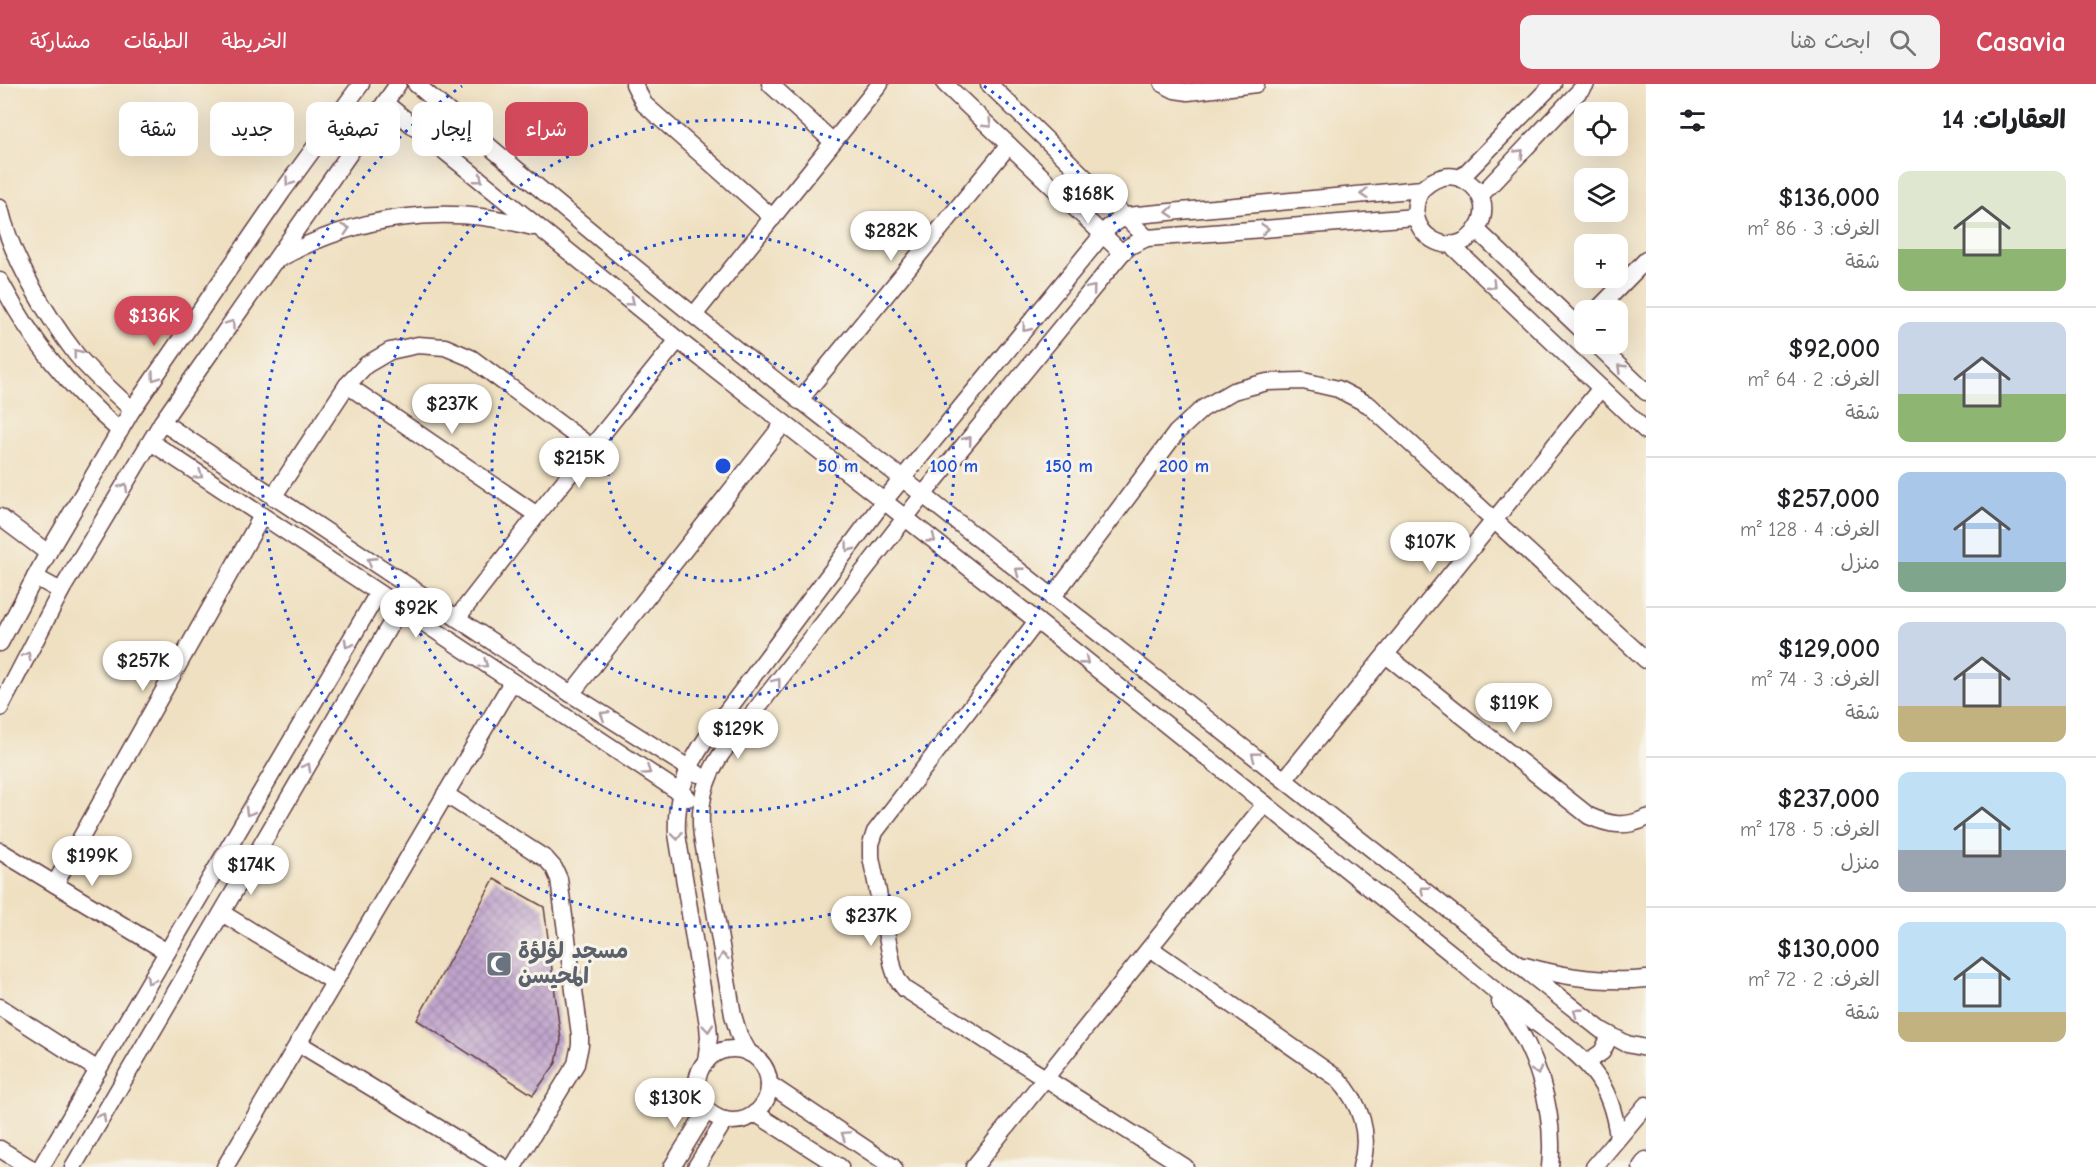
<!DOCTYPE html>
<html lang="ar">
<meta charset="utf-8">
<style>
:root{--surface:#fff;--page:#f2f2f2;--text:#202124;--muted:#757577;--line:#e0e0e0;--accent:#d1495b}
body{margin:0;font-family:"Comic Neue","Playpen Sans Arabic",sans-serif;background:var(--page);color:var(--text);direction:rtl;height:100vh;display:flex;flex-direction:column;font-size:22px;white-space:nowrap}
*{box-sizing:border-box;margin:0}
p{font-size:20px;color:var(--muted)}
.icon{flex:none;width:33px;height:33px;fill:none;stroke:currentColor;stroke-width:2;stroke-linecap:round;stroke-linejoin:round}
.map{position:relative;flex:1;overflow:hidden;direction:ltr}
.drawer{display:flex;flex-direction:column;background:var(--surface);width:450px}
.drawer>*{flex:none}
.guide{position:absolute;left:18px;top:18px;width:570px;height:54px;direction:rtl;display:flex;gap:12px}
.fabs{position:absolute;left:1574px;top:18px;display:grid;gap:12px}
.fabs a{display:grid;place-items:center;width:54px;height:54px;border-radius:12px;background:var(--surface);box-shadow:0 6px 24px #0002;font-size:30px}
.price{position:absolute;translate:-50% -51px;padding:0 14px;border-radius:21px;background:#fff;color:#222;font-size:20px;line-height:39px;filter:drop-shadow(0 2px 3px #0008)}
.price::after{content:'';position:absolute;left:50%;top:36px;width:18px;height:14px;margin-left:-9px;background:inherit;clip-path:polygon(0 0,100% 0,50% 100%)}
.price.current{background:var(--accent);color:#fff}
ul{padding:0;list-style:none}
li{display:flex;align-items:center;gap:18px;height:150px;padding:0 30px}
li+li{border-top:2px solid var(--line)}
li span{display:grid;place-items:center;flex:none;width:168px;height:120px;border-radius:12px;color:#555}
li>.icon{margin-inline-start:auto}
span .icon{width:72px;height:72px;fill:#fffc;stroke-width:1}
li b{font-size:26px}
h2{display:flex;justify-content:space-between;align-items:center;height:72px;padding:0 30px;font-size:26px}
.chip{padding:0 21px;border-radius:12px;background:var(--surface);box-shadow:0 6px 24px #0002;font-size:21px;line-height:54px}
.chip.current{background:var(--accent);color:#fff}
header{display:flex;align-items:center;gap:36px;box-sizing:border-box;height:84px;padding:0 30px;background:var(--accent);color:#fff}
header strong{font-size:28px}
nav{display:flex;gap:33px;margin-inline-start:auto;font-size:21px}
.search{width:420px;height:54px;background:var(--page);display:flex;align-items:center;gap:15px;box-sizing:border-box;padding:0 21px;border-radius:12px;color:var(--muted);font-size:22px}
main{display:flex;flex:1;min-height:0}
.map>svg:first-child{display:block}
.building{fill:url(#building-cross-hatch)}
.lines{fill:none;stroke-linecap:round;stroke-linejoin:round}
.minor-casing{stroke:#633c42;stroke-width:19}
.minor{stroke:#fff;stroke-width:16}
.oneway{stroke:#ae9aa0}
.ring{fill:none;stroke:#1d4ed8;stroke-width:3;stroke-dasharray:3 6}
.labels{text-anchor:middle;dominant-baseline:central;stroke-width:6;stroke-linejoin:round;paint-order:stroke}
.worship-label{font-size:22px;font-weight:bold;fill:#5b616d;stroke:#f7f3e8;text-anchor:start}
.centre{fill:#1d4ed8;stroke:#f7f3e8;stroke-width:3}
.ring-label{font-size:18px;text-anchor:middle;font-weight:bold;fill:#1d4ed8;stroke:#f7f3e8;stroke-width:6;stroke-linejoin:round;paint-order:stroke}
</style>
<header>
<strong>Casavia</strong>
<div class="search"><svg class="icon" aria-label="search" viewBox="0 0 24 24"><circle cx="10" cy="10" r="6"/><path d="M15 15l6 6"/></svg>ابحث هنا</div>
<nav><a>الخريطة</a><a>الطبقات</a><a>مشاركة</a></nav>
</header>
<main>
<section class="drawer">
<h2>العقارات: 14<svg class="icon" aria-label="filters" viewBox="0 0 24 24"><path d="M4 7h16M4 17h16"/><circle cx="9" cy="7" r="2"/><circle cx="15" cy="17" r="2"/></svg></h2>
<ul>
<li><span style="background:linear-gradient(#dfe7d0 65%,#8fb573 0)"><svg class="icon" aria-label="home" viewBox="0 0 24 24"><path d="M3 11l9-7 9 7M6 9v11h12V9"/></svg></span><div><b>$136,000</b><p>الغرف: 3 · 86 m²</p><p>شقة</p></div></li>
<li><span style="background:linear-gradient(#c9d6e8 60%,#8fb573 0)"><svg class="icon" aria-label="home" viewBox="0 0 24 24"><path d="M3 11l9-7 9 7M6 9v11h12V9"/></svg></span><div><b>$92,000</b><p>الغرف: 2 · 64 m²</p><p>شقة</p></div></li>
<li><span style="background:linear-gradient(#a9c7e8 75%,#7fa58c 0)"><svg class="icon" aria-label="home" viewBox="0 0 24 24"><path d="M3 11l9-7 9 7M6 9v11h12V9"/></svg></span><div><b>$257,000</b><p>الغرف: 4 · 128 m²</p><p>منزل</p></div></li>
<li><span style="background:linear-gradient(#c9d6e8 70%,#c2b280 0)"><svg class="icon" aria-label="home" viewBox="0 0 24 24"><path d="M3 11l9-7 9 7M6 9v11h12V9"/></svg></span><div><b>$129,000</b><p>الغرف: 3 · 74 m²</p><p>شقة</p></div></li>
<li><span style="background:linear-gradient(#bfe0f5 65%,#9aa5b1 0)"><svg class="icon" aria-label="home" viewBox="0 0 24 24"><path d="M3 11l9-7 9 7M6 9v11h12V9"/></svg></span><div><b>$237,000</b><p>الغرف: 5 · 178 m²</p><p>منزل</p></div></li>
<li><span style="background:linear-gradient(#bfe0f5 75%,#c2b280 0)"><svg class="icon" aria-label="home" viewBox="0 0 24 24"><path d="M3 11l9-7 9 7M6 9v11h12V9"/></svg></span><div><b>$130,000</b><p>الغرف: 2 · 72 m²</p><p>شقة</p></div></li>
</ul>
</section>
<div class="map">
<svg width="1646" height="1083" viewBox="0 0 1646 1083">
<defs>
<pattern id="building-cross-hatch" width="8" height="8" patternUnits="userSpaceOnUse" patternTransform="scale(1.5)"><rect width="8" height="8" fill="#c0a5cd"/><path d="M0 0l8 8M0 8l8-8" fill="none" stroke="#9e86a7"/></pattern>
</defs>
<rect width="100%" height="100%" fill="#f7f3e8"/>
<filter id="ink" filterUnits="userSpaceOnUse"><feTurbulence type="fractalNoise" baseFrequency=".0167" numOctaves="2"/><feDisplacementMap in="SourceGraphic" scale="12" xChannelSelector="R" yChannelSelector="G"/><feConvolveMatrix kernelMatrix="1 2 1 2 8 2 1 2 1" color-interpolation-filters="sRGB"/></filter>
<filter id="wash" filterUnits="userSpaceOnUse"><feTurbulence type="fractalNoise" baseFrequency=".008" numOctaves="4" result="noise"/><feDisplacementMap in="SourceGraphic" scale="24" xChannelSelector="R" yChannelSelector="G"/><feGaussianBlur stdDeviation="1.35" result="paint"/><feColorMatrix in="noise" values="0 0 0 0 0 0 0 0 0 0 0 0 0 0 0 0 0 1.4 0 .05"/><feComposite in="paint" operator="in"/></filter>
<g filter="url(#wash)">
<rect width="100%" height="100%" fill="#efe0c1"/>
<g id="blocks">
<polygon class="building" points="494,795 544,823 561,956 556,979 533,1011 417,936"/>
</g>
</g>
<g filter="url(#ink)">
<use href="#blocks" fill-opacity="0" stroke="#633c42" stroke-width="1.5"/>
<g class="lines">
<defs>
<g id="minor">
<path d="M 416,0 C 575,136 736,269 903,395 L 1601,946 L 1627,960 L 1646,964"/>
<polyline points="634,0 644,20 773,134"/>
<polyline points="770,0 833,58"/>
<polyline points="945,0 1122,169"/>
<polyline points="989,0 1147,154"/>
<polyline points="1163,0 1175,6 1188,8 1256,0"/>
<path d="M 385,19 L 678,256 L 1037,537 L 1452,870 C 1479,894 1506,916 1535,938 C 1555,953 1578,968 1594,989 C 1609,1008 1615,1030 1618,1053"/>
<polyline points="416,44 436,17"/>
<polyline points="1461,94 1553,0"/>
<polyline points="1480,112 1586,0"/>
<path d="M 0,124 C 11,173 46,231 76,270 C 92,290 114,308 132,326"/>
<polyline points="1477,146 1584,248"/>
<polyline points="1450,160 1646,347"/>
<path d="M 277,176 C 356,131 445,119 533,143"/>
<path d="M 0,197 C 33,259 67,301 120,347"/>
<polyline points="1597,226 1646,176"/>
<polyline points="694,231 880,0"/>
<polyline points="1596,260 1646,308"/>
<polyline points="347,301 537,431"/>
<polyline points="799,317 1009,61"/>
<polyline points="162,338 571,610 698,690"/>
<polyline points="151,358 688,714"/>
<polyline points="273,413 347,301 366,281 390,267 418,261 445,263 471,274 591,363"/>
<polyline points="0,433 48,469"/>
<polyline points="35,493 61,507"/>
<polyline points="1052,514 1176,349 1202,325 1233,307 1267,298 1303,297 1338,305 1369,321 1646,576"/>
<polyline points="457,534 537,431 678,256"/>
<polyline points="1037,537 875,748 871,760 871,773 893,883 897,895 905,905 1185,1083"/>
<polyline points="0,559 48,469 132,326 282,108 361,0"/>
<path d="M 1386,571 L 1589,732 C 1609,741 1626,744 1646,734"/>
<polyline points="571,610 784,339"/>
<polyline points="0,624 61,507 162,338 398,0"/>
<polyline points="1285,695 1601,304"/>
<polyline points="445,710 546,775 554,784 559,795 580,951 580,961 576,980 513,1083"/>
<polyline points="0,767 167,868"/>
<polyline points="55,800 262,432"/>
<polyline points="222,829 334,898"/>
<path d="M 1150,864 L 1337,994 C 1361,1019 1371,1050 1361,1083"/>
<path d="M 1525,882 C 1564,893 1605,899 1646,895"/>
<path d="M 1500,918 C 1536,962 1556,1026 1550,1083"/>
<polyline points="0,923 98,986"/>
<polyline points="298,959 503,1083"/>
<circle cx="733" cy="1001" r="36"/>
<path d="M 749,969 L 739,951 L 733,931 L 702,752 C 698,721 704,695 722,669 L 923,411 L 1122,169 L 1130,162 L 1147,154 L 1415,133"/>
<path d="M 706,978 L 709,953 L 708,941 L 677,750 C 675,715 686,684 706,655 L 884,417 L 1103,150 L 1109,143 L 1126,132 L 1422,105 C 1434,94 1449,88 1464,96 C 1474,101 1481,110 1483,121 C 1484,129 1482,137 1478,143 C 1455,183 1396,148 1422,105"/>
<polyline points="1586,979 1602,968 1610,952"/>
<polyline points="769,1000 893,1083"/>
<polyline points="755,1029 840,1083"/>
<polyline points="0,1065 29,1083"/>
<polyline points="41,1083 378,509"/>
<polyline points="73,1083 400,524"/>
<polyline points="225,1083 512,598"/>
<polyline points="672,1083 707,1026"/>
<polyline points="696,1083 725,1036"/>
<polyline points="974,1083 1265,720"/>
<polyline points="1594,1083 1646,1021"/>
<polyline points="1641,1083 1646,1076"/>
</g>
</defs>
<use href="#minor" class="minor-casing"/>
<use href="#minor" class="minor"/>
</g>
<defs><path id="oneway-chevron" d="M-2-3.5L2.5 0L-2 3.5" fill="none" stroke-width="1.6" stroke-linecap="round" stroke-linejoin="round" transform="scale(1.5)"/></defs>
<g class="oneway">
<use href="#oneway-chevron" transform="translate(988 40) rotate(44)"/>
<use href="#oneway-chevron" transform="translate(1520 69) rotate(-46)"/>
<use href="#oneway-chevron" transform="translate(479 95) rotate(39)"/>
<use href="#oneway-chevron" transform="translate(289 98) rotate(126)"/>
<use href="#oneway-chevron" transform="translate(1364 110) rotate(175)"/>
<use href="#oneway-chevron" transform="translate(1170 128) rotate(175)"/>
<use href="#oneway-chevron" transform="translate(346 145) rotate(-18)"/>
<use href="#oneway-chevron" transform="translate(1265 145) rotate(-4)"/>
<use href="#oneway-chevron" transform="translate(1492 201) rotate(44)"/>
<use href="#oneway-chevron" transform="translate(1092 205) rotate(-50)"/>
<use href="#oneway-chevron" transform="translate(631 218) rotate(39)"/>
<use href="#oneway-chevron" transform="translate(231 240) rotate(-55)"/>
<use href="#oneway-chevron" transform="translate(1026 244) rotate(129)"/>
<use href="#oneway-chevron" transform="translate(77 269) rotate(-129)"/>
<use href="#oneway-chevron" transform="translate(1621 284) rotate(-136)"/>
<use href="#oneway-chevron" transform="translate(155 293) rotate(125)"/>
<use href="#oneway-chevron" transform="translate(968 356) rotate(-50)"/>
<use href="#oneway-chevron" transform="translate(199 391) rotate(34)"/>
<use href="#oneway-chevron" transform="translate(124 403) rotate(-59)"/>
<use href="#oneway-chevron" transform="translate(932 455) rotate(38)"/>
<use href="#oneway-chevron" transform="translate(849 464) rotate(127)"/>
<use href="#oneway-chevron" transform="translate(371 477) rotate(-147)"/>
<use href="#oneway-chevron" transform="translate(1019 487) rotate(-142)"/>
<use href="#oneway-chevron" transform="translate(348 560) rotate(120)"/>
<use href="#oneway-chevron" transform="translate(27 572) rotate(-62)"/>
<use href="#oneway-chevron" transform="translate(1085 577) rotate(39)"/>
<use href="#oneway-chevron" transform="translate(484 580) rotate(34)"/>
<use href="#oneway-chevron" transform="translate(777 598) rotate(-52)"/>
<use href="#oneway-chevron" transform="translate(604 631) rotate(-148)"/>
<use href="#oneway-chevron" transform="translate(1255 672) rotate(-143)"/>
<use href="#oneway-chevron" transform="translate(307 683) rotate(-60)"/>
<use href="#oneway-chevron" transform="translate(647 687) rotate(33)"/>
<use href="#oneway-chevron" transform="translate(249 728) rotate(120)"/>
<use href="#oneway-chevron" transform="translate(677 752) rotate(83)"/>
<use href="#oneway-chevron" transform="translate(1424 806) rotate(-141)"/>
<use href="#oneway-chevron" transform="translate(723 873) rotate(-100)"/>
<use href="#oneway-chevron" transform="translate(150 896) rotate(120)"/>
<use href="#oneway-chevron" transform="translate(1577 928) rotate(-142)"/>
<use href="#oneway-chevron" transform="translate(708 944) rotate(85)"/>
<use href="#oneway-chevron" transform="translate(1537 987) rotate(72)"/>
<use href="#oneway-chevron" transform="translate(102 1033) rotate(-60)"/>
<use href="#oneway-chevron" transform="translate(845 1051) rotate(-146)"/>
</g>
</g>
<g class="ring">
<circle cx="723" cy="382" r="115"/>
<circle cx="723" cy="382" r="231"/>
<circle cx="723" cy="382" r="346"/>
<path d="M984 2A461 461 0 1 1 462 2"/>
</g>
<defs>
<symbol id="mosque-square" viewBox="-11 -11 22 22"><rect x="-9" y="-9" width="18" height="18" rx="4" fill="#6b7280" stroke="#f7f3e8"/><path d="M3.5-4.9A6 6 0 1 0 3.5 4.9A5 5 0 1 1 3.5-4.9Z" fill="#fff"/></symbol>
</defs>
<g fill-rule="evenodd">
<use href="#mosque-square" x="484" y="865" width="30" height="30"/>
</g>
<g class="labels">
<g class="worship-label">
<text x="518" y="867">مسجد لؤلؤة<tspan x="518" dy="25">المحيسن</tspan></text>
</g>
</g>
<circle cx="723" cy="382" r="9" class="centre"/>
<g class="ring-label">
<text x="838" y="388">50 m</text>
<text x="954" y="388">100 m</text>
<text x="1069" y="388">150 m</text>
<text x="1184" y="388">200 m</text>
</g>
</svg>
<div class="fabs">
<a><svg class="icon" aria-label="locate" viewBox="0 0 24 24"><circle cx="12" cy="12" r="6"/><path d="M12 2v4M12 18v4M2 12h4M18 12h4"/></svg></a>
<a><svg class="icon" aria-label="layers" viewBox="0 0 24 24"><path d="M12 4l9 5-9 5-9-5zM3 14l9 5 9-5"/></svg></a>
<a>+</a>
<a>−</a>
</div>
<b class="price" style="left:1088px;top:141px">$168K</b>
<b class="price" style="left:891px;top:178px">$282K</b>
<b class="price current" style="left:154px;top:263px">$136K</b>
<b class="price" style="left:452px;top:351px">$237K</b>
<b class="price" style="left:579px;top:405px">$215K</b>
<b class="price" style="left:1430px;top:489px">$107K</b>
<b class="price" style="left:416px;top:555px">$92K</b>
<b class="price" style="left:143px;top:608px">$257K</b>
<b class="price" style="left:1514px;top:650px">$119K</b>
<b class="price" style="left:738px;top:676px">$129K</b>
<b class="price" style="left:92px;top:803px">$199K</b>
<b class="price" style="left:251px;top:812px">$174K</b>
<b class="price" style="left:871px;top:863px">$237K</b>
<b class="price" style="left:675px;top:1045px">$130K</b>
<div class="guide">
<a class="chip current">شراء</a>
<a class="chip">إيجار</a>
<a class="chip">تصفية</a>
<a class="chip">جديد</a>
<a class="chip">شقة</a>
</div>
</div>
</main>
